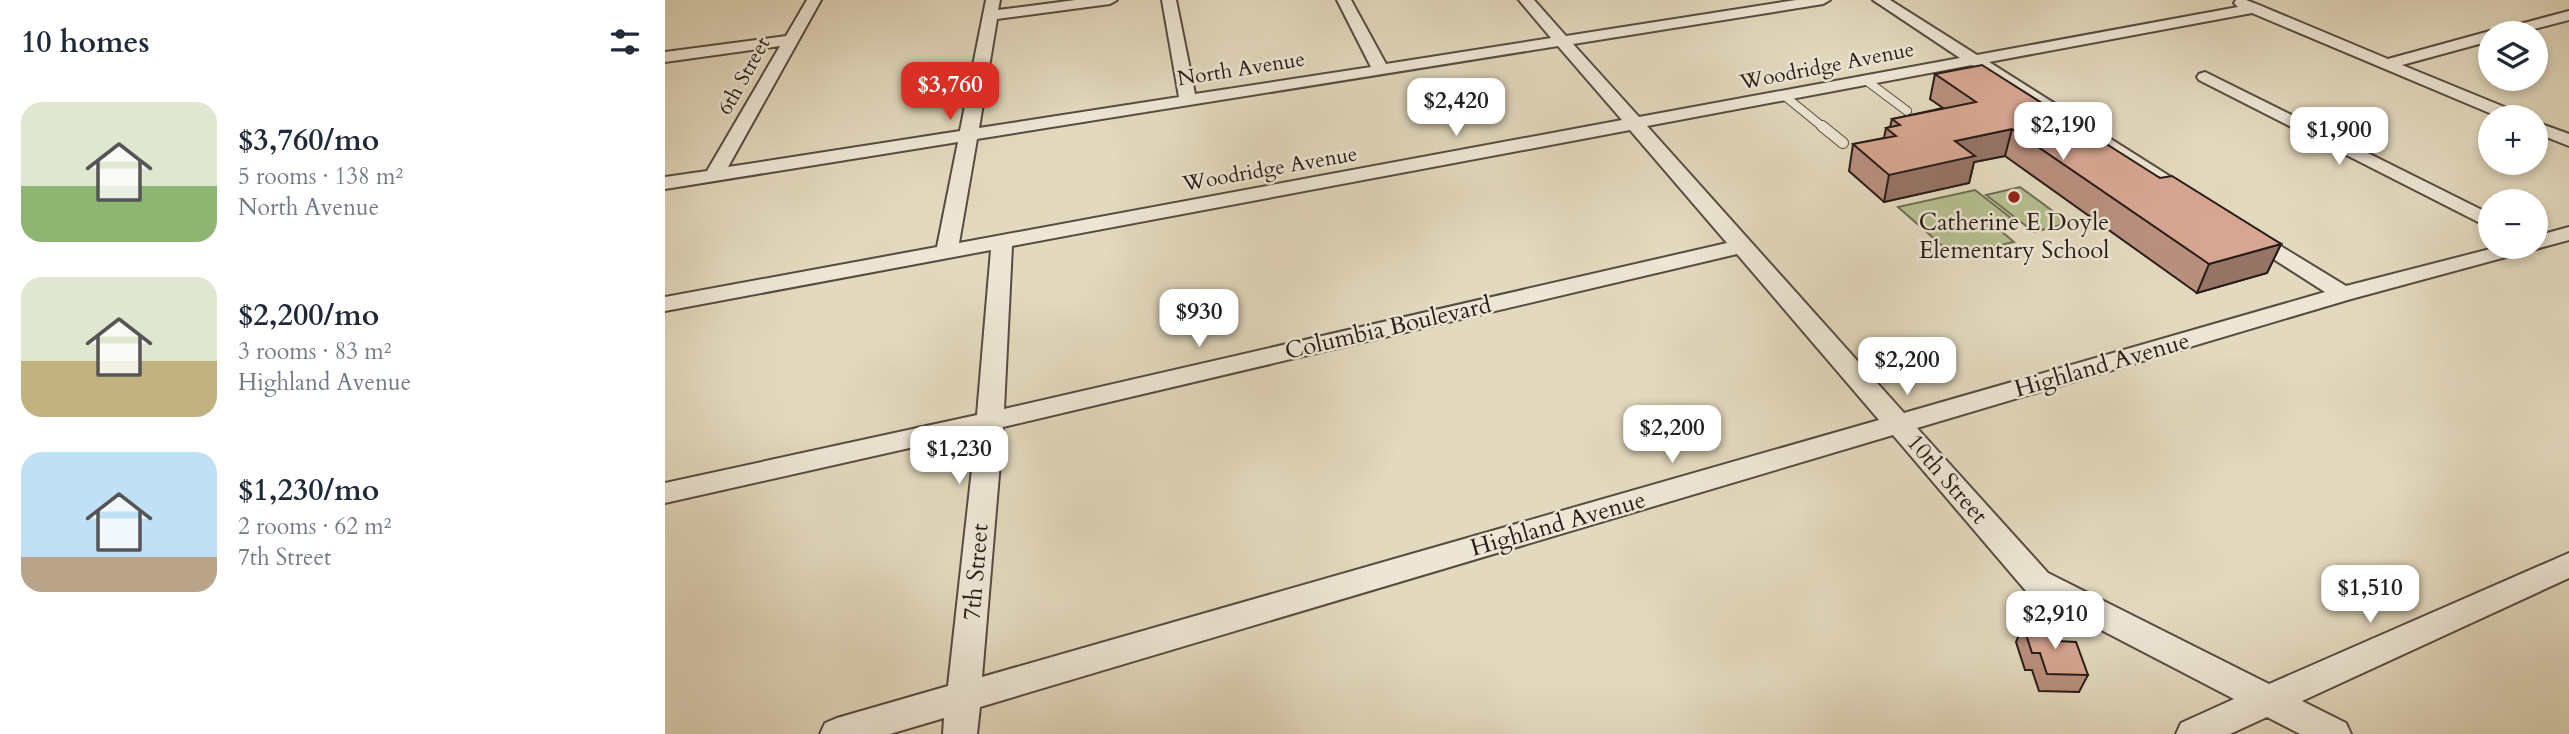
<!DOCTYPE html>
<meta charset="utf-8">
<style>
:root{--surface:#fff;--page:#f6f6f7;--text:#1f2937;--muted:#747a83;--accent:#d93025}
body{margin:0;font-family:Cardo,serif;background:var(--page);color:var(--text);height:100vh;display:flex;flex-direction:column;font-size:26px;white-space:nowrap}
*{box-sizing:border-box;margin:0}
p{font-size:23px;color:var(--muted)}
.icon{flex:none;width:38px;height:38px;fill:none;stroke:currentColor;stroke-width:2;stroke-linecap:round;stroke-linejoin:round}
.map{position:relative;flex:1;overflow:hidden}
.panel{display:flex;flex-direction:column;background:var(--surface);width:665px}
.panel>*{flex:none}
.buttons{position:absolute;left:1813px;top:21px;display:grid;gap:14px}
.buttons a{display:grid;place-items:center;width:70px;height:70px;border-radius:50%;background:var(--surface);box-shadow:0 4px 10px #0003;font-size:35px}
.price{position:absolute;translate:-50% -60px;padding:0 16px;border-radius:14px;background:#fff;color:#222;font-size:23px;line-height:46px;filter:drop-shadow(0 2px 4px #0008)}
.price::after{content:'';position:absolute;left:50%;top:42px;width:21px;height:16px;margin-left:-10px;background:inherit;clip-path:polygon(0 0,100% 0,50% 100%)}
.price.current{background:var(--accent);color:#fff}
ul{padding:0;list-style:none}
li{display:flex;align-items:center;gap:21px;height:175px;padding:0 21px}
li span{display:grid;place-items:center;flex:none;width:196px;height:140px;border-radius:21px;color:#555}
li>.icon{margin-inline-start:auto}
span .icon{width:84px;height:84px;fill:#fffc;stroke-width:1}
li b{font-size:30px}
h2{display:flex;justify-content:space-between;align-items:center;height:84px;padding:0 21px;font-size:30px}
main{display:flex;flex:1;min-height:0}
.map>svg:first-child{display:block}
.green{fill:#b5bf90;stroke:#6e6e54;stroke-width:2}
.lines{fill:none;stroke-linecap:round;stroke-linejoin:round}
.lane-far1-casing{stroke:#574b41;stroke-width:10}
.lane-casing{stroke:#574b41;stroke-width:12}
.street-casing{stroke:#574b41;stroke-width:4}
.lane-far1{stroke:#ede6d5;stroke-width:8}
.lane{stroke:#ede6d5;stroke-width:10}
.street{fill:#ede6d5;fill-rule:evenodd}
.wall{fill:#b98f7e;stroke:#281c17;stroke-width:2}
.shaded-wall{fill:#967466;stroke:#281c17;stroke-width:2}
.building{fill:#d7a692;stroke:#281c17;stroke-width:2}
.poi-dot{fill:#8f2418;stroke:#ede6d5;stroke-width:2.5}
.labels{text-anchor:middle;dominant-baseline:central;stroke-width:5;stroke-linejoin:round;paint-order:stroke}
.far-street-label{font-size:21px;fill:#281c17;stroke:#ede6d5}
.poi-label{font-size:24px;fill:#281c17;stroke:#ede6d5}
.street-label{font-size:24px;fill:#281c17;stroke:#ede6d5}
</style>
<main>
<section class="panel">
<h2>10 homes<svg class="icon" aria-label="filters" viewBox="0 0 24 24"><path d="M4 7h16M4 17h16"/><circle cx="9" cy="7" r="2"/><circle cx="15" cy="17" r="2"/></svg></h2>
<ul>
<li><span style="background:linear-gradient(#dfe7d0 60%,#8fb573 0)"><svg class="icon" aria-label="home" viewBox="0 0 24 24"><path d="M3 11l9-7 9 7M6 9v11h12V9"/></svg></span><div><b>$3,760/mo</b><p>5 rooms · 138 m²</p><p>North Avenue</p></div></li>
<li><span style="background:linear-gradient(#dfe7d0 60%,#c2b280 0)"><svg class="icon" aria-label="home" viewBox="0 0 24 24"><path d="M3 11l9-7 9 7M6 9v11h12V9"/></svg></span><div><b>$2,200/mo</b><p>3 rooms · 83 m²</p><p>Highland Avenue</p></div></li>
<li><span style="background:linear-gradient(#bfe0f5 75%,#b9a48a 0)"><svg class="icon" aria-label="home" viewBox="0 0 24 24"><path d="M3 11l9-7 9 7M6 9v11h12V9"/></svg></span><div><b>$1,230/mo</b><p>2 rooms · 62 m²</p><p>7th Street</p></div></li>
</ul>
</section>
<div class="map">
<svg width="1904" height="734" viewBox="0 0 1904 734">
<rect width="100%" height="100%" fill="#e3d9be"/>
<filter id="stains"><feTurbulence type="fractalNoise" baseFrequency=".00286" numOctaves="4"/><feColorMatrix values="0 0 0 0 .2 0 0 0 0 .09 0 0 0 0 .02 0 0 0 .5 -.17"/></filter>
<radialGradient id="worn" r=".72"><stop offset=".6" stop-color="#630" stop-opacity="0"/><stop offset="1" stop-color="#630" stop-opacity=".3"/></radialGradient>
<g class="green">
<polygon points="1355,187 1404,223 1369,232 1321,195"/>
<polygon points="1310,190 1350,221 1330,226 1349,242 1289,256 1233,207"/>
</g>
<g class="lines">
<defs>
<g id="lane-far1">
<polyline points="1202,81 1242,111"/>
<polyline points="1121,97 1159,128"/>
</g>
<polyline id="lane" points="1157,126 1178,143"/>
<g id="street">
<path d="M 142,0 L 156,0 L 63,167 L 295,131 L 321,0 L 335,0 L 333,10 L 411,0 L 452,0 L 445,4 L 332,19 L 314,128 L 514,97 L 497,0 L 511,0 L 530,94 L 706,67 L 672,0 L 686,0 L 721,64 L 886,38 L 854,0 L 869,0 L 901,36 L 1131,0 L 1165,0 L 1158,4 L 908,44 L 974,117 L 1295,58 L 1208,0 L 1225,0 L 1312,55 L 1573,7 L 1569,3 L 1571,0 L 1581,0 L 1594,5 L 1723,59 L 1825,31 L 1830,33 L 1832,30 L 1904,11 L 1904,20 L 1853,33 L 1825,33 L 1825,41 L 1737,65 L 1854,113 L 1857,117 L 1834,117 L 1587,13 L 1324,62 L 1528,191 L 1531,195 L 1528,199 L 1514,199 L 1307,65 L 982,126 L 1239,413 L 1660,292 L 1577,239 L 1574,235 L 1577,231 L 1591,231 L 1681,286 L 1833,247 L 1871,247 L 1871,236 L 1904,227 L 1904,240 L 1686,299 L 1252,428 L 1383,573 L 1604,684 L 1904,553 L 1904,578 L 1637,701 L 1681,723 L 1686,734 L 1635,734 L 1602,717 L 1565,734 L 1511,734 L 1516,723 L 1569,699 L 1361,591 L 1228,435 L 315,707 L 312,734 L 278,734 L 279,718 L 225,734 L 155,734 L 160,723 L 172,718 L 283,686 L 311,433 L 0,503 L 0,483 L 312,415 L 326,250 L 0,311 L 0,297 L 272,247 L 293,142 L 0,189 L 0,177 L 42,171 L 115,46 L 0,62 L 0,52 L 121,36 ZM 893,46 L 957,120 L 294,243 L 312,139 ZM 965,130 L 1062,243 L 339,409 L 347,246 ZM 1072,254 L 1214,420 L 317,677 L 338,427 Z"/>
<polygon points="1540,72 1825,214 1825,228 1534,80 1532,77 1534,74"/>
<polygon points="1871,122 1904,134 1904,146 1871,133"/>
</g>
</defs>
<use href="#lane-far1" class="lane-far1-casing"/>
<use href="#lane" class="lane-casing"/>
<use href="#street" class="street-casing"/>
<use href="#lane-far1" class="lane-far1"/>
<use href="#lane" class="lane"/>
<use href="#street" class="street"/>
</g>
<g class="wall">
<polygon points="1270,74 1495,178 1616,244 1602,273 1532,293 1340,156 1309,162 1304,183 1219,202 1184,171 1188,144 1219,138 1221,128 1225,127 1227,119 1278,108 1265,99"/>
<polygon points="1358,625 1393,641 1423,675 1414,692 1374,691 1367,670 1360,670 1351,642"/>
</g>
<g class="shaded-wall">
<polygon points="1347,129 1340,156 1309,162 1304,183 1219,202 1224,175 1290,141"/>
<polygon points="1616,244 1602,273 1532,293 1544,264"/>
</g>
<g class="building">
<polygon points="1317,65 1495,178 1507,176 1616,244 1544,264 1347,129 1290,141 1310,156 1224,175 1188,144 1231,136 1221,128 1235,125 1227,119 1311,102 1270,74"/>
<polygon points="1358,625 1387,626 1393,641 1411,642 1423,675 1382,674 1375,653 1367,653"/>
</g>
<circle class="poi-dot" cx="1349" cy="197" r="7"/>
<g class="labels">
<g class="far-street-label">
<text transform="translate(1162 66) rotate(-11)">Woodridge Avenue</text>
<text transform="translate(576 69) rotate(-9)">North Avenue</text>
<text transform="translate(79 76) rotate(-61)">6th Street</text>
<text transform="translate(605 169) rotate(-10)">Woodridge Avenue</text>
</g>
<g class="poi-label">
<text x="1349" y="222">Catherine E Doyle<tspan x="1349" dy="28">Elementary School</tspan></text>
</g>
<g class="street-label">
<text transform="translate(723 328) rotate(-13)">Columbia Boulevard</text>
<text transform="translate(1437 365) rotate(-16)">Highland Avenue</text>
<text transform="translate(1282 479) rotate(49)">10th Street</text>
<text transform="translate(893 524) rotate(-16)">Highland Avenue</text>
<text transform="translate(311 572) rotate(-85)">7th Street</text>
</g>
</g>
<rect width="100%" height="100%" filter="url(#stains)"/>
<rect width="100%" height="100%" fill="url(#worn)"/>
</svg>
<div class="buttons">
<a><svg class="icon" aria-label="layers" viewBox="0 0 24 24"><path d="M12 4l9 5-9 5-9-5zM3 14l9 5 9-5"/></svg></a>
<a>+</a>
<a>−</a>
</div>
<b class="price current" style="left:285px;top:122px">$3,760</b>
<b class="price" style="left:791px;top:138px">$2,420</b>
<b class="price" style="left:1398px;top:162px">$2,190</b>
<b class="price" style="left:1674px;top:167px">$1,900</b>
<b class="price" style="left:534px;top:349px">$930</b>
<b class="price" style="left:1242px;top:397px">$2,200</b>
<b class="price" style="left:1007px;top:465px">$2,200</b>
<b class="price" style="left:294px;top:486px">$1,230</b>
<b class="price" style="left:1705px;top:625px">$1,510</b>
<b class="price" style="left:1390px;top:651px">$2,910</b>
</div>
</main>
